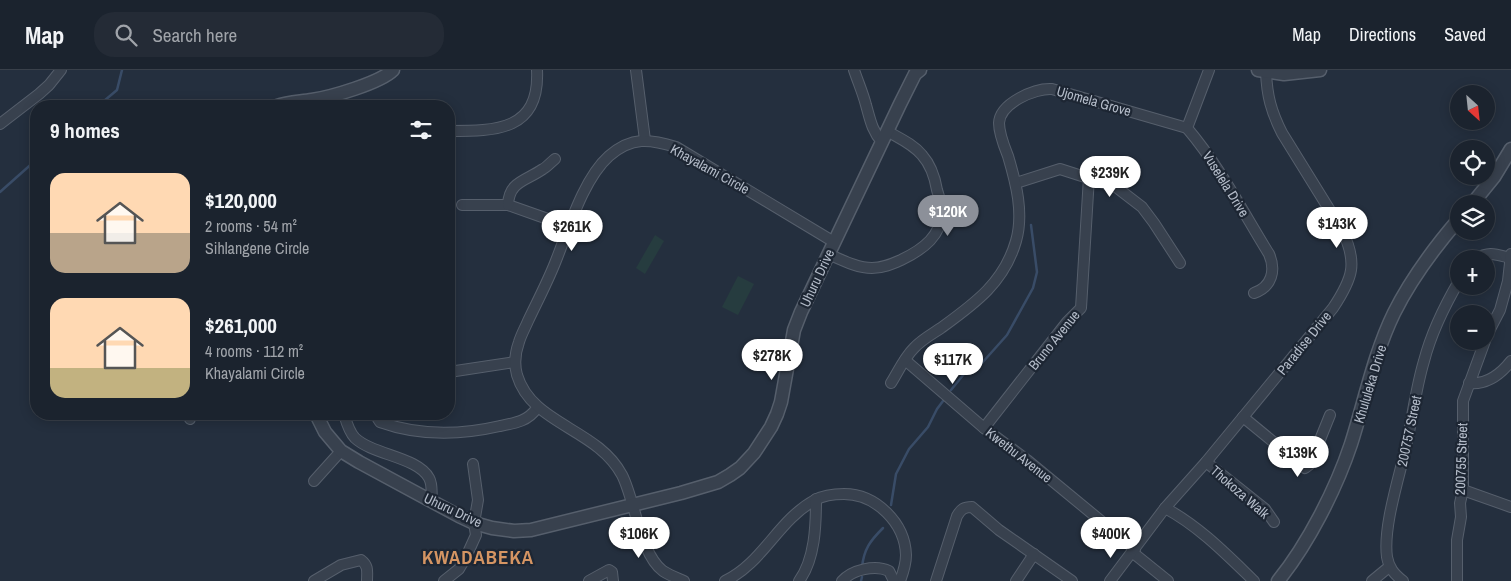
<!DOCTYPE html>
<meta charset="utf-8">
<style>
:root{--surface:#1b232e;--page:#242b36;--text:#f1f3f6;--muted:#a0a4aa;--line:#39404a;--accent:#8c9099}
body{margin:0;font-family:"Archivo Narrow",sans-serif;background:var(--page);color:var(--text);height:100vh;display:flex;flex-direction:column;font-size:19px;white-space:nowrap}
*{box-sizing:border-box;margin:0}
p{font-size:16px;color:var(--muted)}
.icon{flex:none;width:28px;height:28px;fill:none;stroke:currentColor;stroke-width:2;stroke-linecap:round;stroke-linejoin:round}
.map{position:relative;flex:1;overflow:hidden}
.side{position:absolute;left:30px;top:30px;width:425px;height:320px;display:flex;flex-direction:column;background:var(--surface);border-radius:20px;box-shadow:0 2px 12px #0003,0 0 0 1px var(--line)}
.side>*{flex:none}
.needle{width:32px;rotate:153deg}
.buttons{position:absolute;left:1450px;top:15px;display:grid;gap:10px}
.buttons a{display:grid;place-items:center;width:45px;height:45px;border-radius:50%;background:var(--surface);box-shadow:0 2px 12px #0003,0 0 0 1px var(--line);font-size:25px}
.price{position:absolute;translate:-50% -42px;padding:0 11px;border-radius:18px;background:#fff;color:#222;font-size:16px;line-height:32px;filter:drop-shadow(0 1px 2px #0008)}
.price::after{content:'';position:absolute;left:50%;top:30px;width:15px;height:11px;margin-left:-8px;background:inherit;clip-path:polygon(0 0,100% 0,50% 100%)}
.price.active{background:var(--accent);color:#fff}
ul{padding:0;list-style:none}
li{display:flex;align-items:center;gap:15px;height:125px;padding:0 20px}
li span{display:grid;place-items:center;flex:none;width:140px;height:100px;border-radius:15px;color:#555}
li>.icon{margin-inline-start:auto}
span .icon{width:60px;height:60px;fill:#fffc;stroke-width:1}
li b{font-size:21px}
h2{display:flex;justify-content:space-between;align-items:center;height:60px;padding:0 20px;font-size:21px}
header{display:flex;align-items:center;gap:30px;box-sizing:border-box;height:70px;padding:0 25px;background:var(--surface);border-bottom:1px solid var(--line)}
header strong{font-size:24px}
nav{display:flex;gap:28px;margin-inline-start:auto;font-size:18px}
.search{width:350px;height:45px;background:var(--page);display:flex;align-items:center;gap:12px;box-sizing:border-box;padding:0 18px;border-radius:20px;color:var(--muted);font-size:19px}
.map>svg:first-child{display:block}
.green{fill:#263c3f}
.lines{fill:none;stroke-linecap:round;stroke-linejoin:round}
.stream{stroke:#394c67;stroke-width:2.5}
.minor-casing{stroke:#565f6c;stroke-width:12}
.tertiary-casing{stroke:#565f6c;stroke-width:15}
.minor{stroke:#38414e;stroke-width:10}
.tertiary{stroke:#38414e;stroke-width:12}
.labels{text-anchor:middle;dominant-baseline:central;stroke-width:4.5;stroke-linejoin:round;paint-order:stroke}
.street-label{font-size:14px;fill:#b4bcc9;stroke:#1d2633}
.district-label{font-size:19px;font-weight:bold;letter-spacing:1px;fill:#d59563;stroke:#1d2633}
</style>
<header>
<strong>Map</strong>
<div class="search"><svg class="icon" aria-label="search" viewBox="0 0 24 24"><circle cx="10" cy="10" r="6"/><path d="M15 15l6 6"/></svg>Search here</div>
<nav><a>Map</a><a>Directions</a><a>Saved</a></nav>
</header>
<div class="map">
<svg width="1511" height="511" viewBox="0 0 1511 511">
<rect width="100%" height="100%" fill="#242f3e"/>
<g class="green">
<polygon points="655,165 664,171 645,204 636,198"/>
<polygon points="738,206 754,214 738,245 722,237"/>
</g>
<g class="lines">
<g class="stream">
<polyline points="98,36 117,20 122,0"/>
<polyline points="0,122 36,90"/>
<polyline points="951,320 964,304 982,293 1007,265 1033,218 1037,202 1031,155"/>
<polyline points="891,435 896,404 909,379 928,357 937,339 943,331"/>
<path d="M 862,497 C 864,479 870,471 883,458"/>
<polyline points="861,511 862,507"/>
</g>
<defs>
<g id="minor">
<polyline points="636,0 645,70"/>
<path d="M 854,0 C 858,12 863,23 866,35 C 870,49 872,61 882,72"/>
<path d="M 1209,0 L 1187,58 C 1220,97 1243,142 1269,184 C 1276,200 1272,217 1254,223"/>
<polyline points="0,54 39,24 49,15 61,0"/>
<path d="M 449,61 C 496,61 540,61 537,0"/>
<polyline points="1016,113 1060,99 1116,117 1142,137 1154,153 1180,193"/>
<polyline points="462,135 508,135 545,148 566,163"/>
<path d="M 508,135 C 509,111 526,111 543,99 C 547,97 551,92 555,89"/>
<path d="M 828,184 C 842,190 857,198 872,198 C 883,198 892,194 901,190 C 922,180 944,165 941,139 C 941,133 939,126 937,120 C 935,108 930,94 922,85 C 913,74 899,68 887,61"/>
<path d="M 1475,189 C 1489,181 1495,184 1510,188"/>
<polyline points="1486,267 1500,240 1508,211 1511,184"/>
<polyline points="905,290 984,358 1027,390 1135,479"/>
<polyline points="449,302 515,292"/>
<path d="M 891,313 C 898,302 904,288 914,278 C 921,270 932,264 941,258 C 974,234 1004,213 1016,171 C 1024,143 1016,113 1008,86 C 1004,76 999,64 999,53 C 1000,33 1035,18 1052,19 L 1187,58"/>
<path d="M 1469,313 C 1487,315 1500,305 1511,291"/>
<polyline points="187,344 190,349"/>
<path d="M 344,344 C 346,351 349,362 355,368 C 373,385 418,387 429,408 C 433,415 431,423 432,431"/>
<path d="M 377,344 L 378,349 L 380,352 C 419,366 461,365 500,356 C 516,353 528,351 537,338"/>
<polyline points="1243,347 1305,398 1309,395 1311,392 1330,345"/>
<polyline points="984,358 1067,252 1081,238 1089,107"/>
<polyline points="1206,392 1265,439 1274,452"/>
<polyline points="314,411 341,381"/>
<polyline points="1463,420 1511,437"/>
<path d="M 1165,438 C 1199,456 1227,485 1254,511"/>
<polyline points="1132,482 1168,511"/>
<path d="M 314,511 L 341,495 L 361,490 C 369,496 367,502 367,511"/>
<polyline points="444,511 459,499 466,487 476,465 474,453 478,430 473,394"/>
<polyline points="589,511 609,500 612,502 613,511"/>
<path d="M 684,511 C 677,508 669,505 663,501 C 640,484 635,430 622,405 C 597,358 532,355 517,305 C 514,294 515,283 519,272 C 521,265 525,258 528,251 C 537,232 547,213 555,193 C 568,161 583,109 609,86 C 632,66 650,69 676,77 L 834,172"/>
<path d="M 725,511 C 763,493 778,450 815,430 C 824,425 833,424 844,424 C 876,424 905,453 906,485 C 906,494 903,503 900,511"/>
<path d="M 799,511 C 815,489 816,456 816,429"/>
<path d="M 842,511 C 852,500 875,494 889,501 L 894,511"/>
<path d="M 936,511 L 957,446 C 961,439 964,437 972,437 L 999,460 L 1072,511"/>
<polyline points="1016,511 1034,484"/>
<path d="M 1110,511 L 1165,438 L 1206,392 L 1333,238 C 1353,208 1358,193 1342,160 L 1282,63 C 1271,41 1267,26 1266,2"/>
<polyline points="1372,511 1389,497"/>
<path d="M 1403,511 C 1394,504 1389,498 1387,487 C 1383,458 1398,411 1405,381 C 1412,352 1415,321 1424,291 C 1431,264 1445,235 1459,211"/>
<polyline points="1457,511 1457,470 1461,447 1460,433 1463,420 1463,331 1485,271"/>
</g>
<g id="tertiary">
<polyline points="1258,0 1284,4 1320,0"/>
<path d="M 277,36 C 288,32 300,32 312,30 C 331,27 380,13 393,0"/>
<polyline points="1472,134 1494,107 1511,79"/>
<polyline points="316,344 325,362 341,381 359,392 459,446 474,453 492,458 514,461 531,460 681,423 718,412 730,405 740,398 754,383 771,357 777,344 781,332 794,260 801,242 900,34 915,4 920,0"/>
<path d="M 1278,511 C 1308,474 1336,419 1351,374 C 1365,330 1374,284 1394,243 C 1411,209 1434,178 1459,149"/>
</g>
</defs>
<use href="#minor" class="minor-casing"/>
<use href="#tertiary" class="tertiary-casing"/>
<use href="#minor" class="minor"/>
<use href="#tertiary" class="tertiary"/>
</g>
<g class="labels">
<g class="street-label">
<text transform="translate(1094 31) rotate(16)">Ujomela Grove</text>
<text transform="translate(710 99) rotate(29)">Khayalami Circle</text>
<text transform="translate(1226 114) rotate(58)">Vuselela Drive</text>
<text transform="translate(817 208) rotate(-65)">Uhuru Drive</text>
<text transform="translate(1054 270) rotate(-51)">Bruno Avenue</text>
<text transform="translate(1304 273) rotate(-51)">Paradise Drive</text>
<text transform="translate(1370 314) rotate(-73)">Khululeka Drive</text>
<text transform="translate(1409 361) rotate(-78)">200757 Street</text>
<text transform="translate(1019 385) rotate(38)">Kwethu Avenue</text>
<text transform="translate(1461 389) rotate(-88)">200755 Street</text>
<text transform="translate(1240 422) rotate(41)">Thokoza Walk</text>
<text transform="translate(453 440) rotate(25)">Uhuru Drive</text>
</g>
<g class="district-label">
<text x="478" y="487">KWADABEKA</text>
</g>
</g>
</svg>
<div class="buttons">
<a><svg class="needle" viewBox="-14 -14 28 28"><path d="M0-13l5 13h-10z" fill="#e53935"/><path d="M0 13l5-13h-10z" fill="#a0a4aa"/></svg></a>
<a><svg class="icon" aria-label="locate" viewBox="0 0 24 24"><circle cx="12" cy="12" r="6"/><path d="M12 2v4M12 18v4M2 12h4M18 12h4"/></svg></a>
<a><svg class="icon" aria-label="layers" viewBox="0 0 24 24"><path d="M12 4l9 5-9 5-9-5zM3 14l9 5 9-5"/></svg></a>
<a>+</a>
<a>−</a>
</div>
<b class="price" style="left:1110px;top:128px">$239K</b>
<b class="price active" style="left:948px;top:167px">$120K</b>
<b class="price" style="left:1337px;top:179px">$143K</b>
<b class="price" style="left:572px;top:182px">$261K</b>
<b class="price" style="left:772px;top:311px">$278K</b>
<b class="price" style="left:953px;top:315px">$117K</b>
<b class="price" style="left:1298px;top:408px">$139K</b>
<b class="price" style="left:639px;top:489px">$106K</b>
<b class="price" style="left:1111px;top:489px">$400K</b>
<section class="side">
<h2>9 homes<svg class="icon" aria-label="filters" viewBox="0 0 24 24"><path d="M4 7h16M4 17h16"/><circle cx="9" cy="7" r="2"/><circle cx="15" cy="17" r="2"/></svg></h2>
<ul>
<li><span style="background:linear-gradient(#ffd9b3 60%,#b9a48a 0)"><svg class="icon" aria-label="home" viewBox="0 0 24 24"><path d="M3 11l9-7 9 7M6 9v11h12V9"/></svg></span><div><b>$120,000</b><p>2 rooms · 54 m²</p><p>Sihlangene Circle</p></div></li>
<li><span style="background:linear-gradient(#ffd9b3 70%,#c2b280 0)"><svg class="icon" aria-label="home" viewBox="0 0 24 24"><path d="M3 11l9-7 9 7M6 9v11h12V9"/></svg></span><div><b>$261,000</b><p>4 rooms · 112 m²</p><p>Khayalami Circle</p></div></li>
</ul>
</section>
</div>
